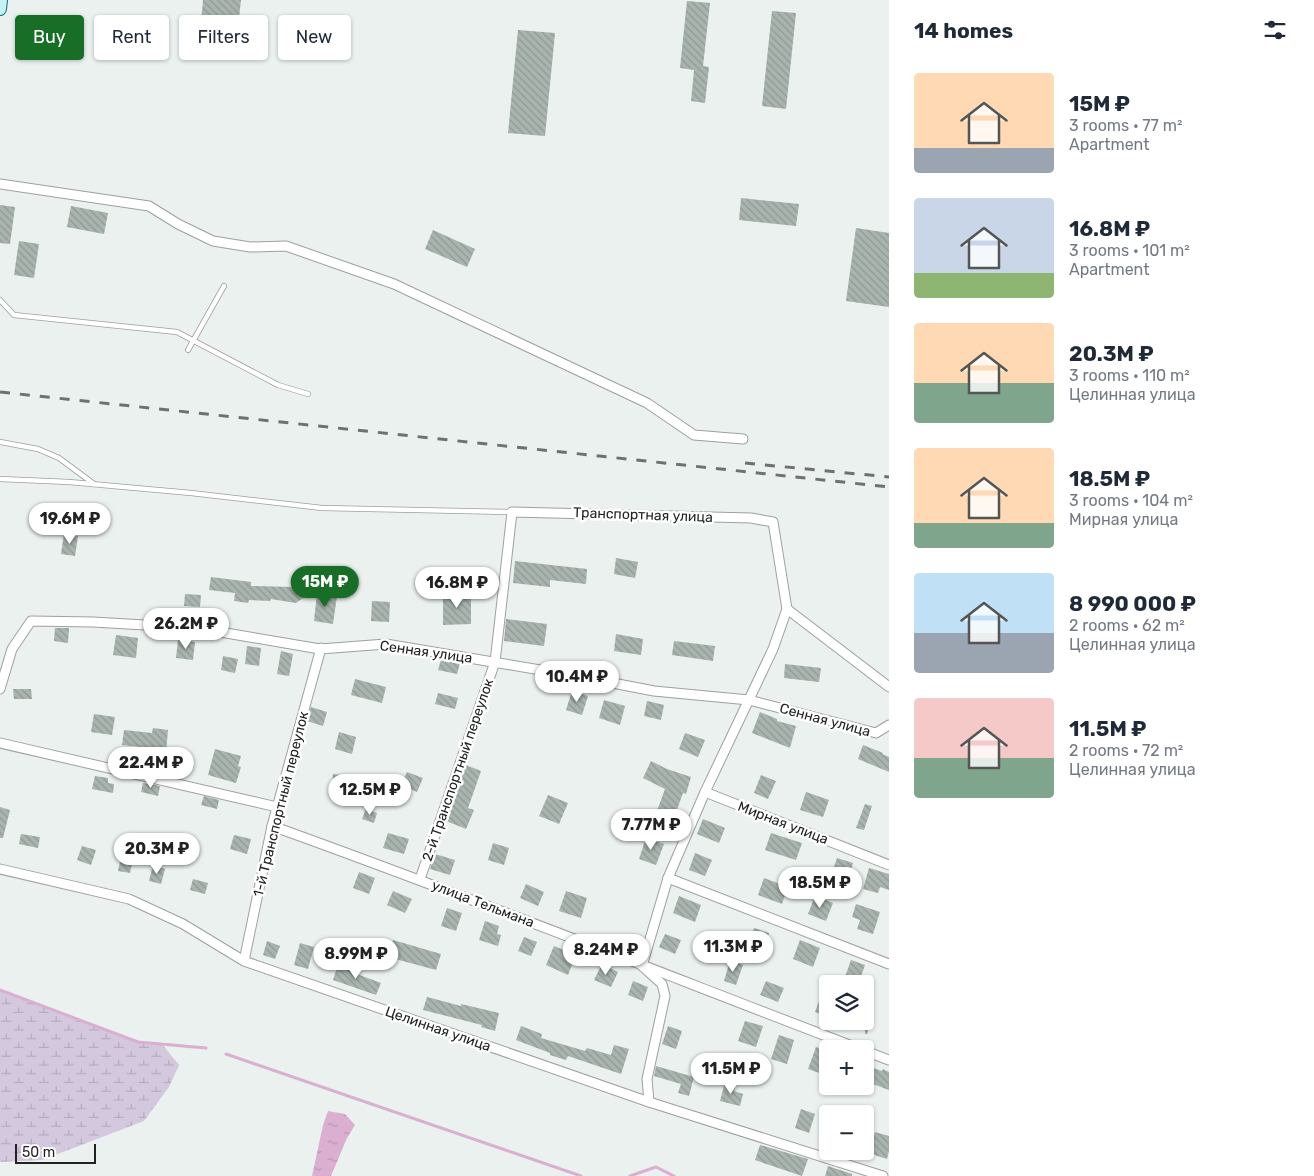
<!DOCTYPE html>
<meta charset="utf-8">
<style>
:root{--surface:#fff;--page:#f6f6f7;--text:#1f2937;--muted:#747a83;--accent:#196e27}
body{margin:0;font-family:Rubik,sans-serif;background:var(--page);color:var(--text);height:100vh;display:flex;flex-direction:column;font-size:19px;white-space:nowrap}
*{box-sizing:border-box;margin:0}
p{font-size:16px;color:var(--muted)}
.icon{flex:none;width:28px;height:28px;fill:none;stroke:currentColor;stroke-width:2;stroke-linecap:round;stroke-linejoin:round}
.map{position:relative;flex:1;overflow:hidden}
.details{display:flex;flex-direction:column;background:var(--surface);width:425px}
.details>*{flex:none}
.hud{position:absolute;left:15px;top:15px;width:475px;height:45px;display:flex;gap:10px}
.controls{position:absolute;left:819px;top:975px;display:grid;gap:10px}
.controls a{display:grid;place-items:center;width:55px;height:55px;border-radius:5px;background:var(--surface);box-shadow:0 1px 4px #0004;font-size:25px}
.scale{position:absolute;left:15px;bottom:12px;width:81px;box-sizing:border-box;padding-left:5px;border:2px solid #222;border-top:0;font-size:14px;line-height:18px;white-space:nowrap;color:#222;-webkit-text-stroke:4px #fff;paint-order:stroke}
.price{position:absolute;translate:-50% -42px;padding:0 11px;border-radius:18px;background:#fff;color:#222;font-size:16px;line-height:32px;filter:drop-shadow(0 1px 2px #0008)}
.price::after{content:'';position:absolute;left:50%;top:30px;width:15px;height:11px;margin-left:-8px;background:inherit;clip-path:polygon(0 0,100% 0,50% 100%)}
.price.current{background:var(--accent);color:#fff}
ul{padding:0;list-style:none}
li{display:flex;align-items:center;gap:15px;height:125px;padding:0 25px}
li span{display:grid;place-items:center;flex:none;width:140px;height:100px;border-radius:5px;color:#555}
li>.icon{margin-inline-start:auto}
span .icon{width:60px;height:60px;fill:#fffc;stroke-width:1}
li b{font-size:21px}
h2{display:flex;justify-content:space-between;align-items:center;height:60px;padding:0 25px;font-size:21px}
.chip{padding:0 18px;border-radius:5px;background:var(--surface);box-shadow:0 1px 4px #0004;font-size:18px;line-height:45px}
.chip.current{background:var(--accent);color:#fff}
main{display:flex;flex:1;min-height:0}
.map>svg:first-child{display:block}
.wetland{fill:url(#wetland-marsh)}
.water{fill:url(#water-ripples)}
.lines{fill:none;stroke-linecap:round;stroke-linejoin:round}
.stream{stroke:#daafd0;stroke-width:3}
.building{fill:url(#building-back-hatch)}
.service-casing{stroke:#9f9f9f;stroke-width:6}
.minor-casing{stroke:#9f9f9f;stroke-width:11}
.secondary-casing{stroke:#0f6873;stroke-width:14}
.service{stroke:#fff;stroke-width:4.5}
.minor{stroke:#fff;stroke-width:9}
.secondary{stroke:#c4f2f5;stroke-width:12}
.rail{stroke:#707070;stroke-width:3;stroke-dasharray:10 10;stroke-linecap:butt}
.labels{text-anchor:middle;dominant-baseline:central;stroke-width:5;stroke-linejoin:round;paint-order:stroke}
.street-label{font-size:14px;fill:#222;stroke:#fff}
</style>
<main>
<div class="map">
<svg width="889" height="1176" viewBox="0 0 889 1176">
<defs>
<pattern id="wetland-marsh" width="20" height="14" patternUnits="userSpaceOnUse" patternTransform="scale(1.25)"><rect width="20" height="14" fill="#d4c8de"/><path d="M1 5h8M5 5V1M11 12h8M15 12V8" fill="none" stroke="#b6acbe"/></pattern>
<pattern id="water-ripples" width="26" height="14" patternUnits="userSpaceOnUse" patternTransform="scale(1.25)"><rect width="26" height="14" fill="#daafd0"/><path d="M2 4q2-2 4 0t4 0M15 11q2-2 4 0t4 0" fill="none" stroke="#bb96b2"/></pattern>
<pattern id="building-back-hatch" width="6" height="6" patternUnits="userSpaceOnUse" patternTransform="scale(1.25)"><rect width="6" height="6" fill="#a8b4ad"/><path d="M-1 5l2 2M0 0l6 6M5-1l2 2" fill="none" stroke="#909a95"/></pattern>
</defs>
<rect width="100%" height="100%" fill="#eaf1ef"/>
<polygon class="wetland" points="0,990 138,1042 162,1044 179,1065 169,1087 144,1121 42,1160 0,1162"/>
<polygon class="water" points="328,1111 345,1114 355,1125 347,1138 331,1176 312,1176 323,1125"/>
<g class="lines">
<g class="stream">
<polyline points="0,990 138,1042 206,1048"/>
<polyline points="226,1054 581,1176"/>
<polyline points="630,1176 656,1167 674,1176"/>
</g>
</g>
<g class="building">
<polygon points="203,0 241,0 237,37 200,33"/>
<polygon points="687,1 710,3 703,66 709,67 705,103 691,101 694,70 680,68"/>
<polygon points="772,11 796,13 786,109 762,106"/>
<polygon points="518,30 555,33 545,136 508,133"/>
<polygon points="741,198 799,204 796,226 739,220"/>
<polygon points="0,205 15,207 10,244 0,243"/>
<polygon points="71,206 108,213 104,234 67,227"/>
<polygon points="856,228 889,233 889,307 846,301"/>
<polygon points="433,230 475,249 467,267 425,249"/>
<polygon points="19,241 39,244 34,278 14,275"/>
<polygon points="64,534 78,536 75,556 61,554"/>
<polygon points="616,558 638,562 635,578 614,574"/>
<polygon points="515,561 587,569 586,584 550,580 550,587 513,583"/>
<polygon points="211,577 251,582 251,586 294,587 294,582 308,584 306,596 296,603 271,599 270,601 249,600 248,603 234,601 235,593 209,590"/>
<polygon points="317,593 337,596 333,624 314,621"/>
<polygon points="443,593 471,593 471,624 443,625"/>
<polygon points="185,594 201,595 200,607 184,606"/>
<polygon points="372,601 390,602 389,622 371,621"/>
<polygon points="506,619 547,624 544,646 504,641"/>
<polygon points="55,628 69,628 68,643 54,641"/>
<polygon points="616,634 643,639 641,655 614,651"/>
<polygon points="116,635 138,638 136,658 113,655"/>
<polygon points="178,640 195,642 193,660 176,658"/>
<polygon points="674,641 715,646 713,661 672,655"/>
<polygon points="247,646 261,648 259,666 245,664"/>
<polygon points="281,651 293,654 289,676 277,674"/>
<polygon points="223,656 238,659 235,673 221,670"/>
<polygon points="441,660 460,663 457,674 438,670"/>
<polygon points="785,664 821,668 819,682 784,678"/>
<polygon points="355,679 386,687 382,703 351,695"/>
<polygon points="13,689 31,689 32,699 14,699"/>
<polygon points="572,691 588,696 582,715 566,710"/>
<polygon points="438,693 458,698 455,709 435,704"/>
<polygon points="604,700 625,706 620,725 599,718"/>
<polygon points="647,701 664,705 661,720 644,716"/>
<polygon points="311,707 327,712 323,726 307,721"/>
<polygon points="760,712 777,719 777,721 796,726 790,748 752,733"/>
<polygon points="94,714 115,717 112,735 91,732"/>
<polygon points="153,728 168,730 166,753 151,752 151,748 122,745 124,730 152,733"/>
<polygon points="339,732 356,737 352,754 335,749"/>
<polygon points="685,733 705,740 698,757 679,749"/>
<polygon points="863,745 883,753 882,754 889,757 889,772 858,759"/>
<polygon points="215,749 241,756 238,766 241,767 236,783 208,775"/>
<polygon points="651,761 667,769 691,777 686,794 683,793 670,829 653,822 665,789 643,778"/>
<polygon points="466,765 481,771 468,808 474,810 466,829 446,821"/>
<polygon points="407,772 423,778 417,792 401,785"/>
<polygon points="333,774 349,776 347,788 332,786"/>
<polygon points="761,775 776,781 768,799 754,793"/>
<polygon points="95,776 108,778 108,783 114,784 113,793 92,789"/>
<polygon points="143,783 160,786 158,796 141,792"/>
<polygon points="806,792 829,800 823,817 800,810"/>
<polygon points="548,795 568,803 559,824 539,816"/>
<polygon points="204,796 219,800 217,809 201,805"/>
<polygon points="865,804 872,806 864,830 856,828"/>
<polygon points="0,807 10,810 3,838 0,838"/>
<polygon points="366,809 377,813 374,823 362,819"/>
<polygon points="703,819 725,828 719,843 697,834"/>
<polygon points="388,833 409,839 404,854 383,848"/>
<polygon points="771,833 802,843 796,860 765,850"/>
<polygon points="21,834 40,837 38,848 19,844"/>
<polygon points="234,835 251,839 247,854 230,849"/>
<polygon points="646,838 664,844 656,865 639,859"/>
<polygon points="493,843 509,848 504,865 488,860"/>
<polygon points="82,846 96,850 91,865 77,860"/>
<polygon points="695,853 712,860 705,876 689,870"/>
<polygon points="435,854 455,860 450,875 430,869"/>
<polygon points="121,857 133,859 130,873 118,871"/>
<polygon points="837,858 853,863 848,881 831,876"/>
<polygon points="153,865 165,869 161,884 149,881"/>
<polygon points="869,868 889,874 889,890 880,887 878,893 863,889"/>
<polygon points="359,872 375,878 369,894 353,888"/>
<polygon points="764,878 788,887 782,904 758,895"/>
<polygon points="193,879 208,883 205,894 190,890"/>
<polygon points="526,884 544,892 538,906 520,898"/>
<polygon points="393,891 412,899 405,913 387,905"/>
<polygon points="566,891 587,898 581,918 559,911"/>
<polygon points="679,896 701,905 695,922 673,913"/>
<polygon points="815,896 833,903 826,921 808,914"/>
<polygon points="856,904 880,912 873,934 857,929 860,920 852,917"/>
<polygon points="447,908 462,913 456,931 441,926"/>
<polygon points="485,921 499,926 497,934 501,935 498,946 479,940"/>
<polygon points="754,928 769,933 762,954 747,949"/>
<polygon points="665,934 681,940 675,954 659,947"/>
<polygon points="524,937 537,942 531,956 518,951"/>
<polygon points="393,940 441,954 436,970 388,957"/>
<polygon points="800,940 820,948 813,967 793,959"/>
<polygon points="267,941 280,946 275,959 263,955"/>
<polygon points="300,943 314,947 308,969 294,965"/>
<polygon points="554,946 576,955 568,975 546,965"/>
<polygon points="851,960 865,965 859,982 845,977"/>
<polygon points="730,961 743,965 736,985 724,981"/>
<polygon points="338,964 355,970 354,973 381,983 376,995 333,980"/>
<polygon points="602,964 618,972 611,987 594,980"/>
<polygon points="633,981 648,987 643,1001 628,995"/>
<polygon points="766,981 784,988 778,1002 760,995"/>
<polygon points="826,982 828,982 828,1016 815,1012"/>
<polygon points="427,997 461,1006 461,1004 499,1013 495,1031 481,1027 482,1025 423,1010"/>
<polygon points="865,1008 874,1011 867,1034 865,1034"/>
<polygon points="745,1021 763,1026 756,1047 738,1041"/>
<polygon points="521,1026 542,1034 541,1038 585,1051 587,1048 611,1055 614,1045 629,1049 621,1074 568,1056 566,1060 550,1055 550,1053 516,1040"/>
<polygon points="668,1026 682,1031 676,1049 662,1044"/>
<polygon points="779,1035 794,1040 787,1064 771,1059"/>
<polygon points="816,1047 828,1051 828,1076 808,1069"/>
<polygon points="865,1065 882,1071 883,1069 889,1072 889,1090 865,1081"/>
<polygon points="656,1066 694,1077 689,1096 678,1093 681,1084 654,1076"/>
<polygon points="725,1082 736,1085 734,1091 743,1094 740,1106 720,1101"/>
<polygon points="801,1109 815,1114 809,1133 795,1128"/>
<polygon points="875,1132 889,1136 889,1151 887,1159 868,1153"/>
<polygon points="760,1145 808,1159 802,1176 755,1160"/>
<polygon points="828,1166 852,1174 852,1176 825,1176"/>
</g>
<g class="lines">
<defs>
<g id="service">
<polyline points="0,300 14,315 177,332 278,385 308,394"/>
<polyline points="188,350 224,286"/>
<polyline points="0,442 38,449 59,458 94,484"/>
<polyline points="0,479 69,482 191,493 322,508 512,512"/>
</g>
<g id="minor">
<polyline points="0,184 149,206 178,224 213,241 250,247 286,246 394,284 647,403 694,435 743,439"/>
<polyline points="787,609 889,687"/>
<polyline points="0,689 12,649 31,621 93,622 197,628 320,649 386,644 582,677 654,691 749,700 876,733 889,725"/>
<polyline points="0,743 277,807"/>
<polyline points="705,792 889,865"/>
<path d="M 272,826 C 470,897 664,974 860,1049"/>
<polyline points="0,869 129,899 183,924 244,961 649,1102 883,1176"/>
<polyline points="668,878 889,964"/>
<polyline points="420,879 495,662 512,512 751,518 773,522 787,609 773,649 705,792 668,878 642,966 662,984 665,996 647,1079 649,1102"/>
<polyline points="244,961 272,826 321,648"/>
<polyline points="865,1051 889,1060"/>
</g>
<polyline id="secondary" points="0,9 1,0"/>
</defs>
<use href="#service" class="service-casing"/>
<use href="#minor" class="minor-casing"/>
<use href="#secondary" class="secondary-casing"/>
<use href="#service" class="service"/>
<use href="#minor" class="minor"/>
<use href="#secondary" class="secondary"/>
<g class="rail">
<polyline points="0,392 889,487"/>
<polyline points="745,463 889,477"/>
</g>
</g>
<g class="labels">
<g class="street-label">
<text transform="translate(643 515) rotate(2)">Транспортная улица</text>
<text transform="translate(426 652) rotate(8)">Сенная улица</text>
<text transform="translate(825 720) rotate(15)">Сенная улица</text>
<text transform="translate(458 770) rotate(-71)">2-й Транспортный переулок</text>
<text transform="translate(281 804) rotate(-76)">1-й Транспортный переулок</text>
<text transform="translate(783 823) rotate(21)">Мирная улица</text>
<text transform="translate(483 904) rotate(21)">улица Тельмана</text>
<text transform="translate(438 1029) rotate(19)">Целинная улица</text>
</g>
</g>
</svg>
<div class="controls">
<a><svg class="icon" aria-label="layers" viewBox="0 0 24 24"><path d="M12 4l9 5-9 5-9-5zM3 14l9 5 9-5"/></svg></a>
<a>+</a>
<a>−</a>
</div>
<div class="scale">50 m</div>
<b class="price" style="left:70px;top:545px">19.6M ₽</b>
<b class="price current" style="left:325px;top:608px">15M ₽</b>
<b class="price" style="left:457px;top:609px">16.8M ₽</b>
<b class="price" style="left:186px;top:650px">26.2M ₽</b>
<b class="price" style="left:577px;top:703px">10.4M ₽</b>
<b class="price" style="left:151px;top:789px">22.4M ₽</b>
<b class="price" style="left:370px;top:816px">12.5M ₽</b>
<b class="price" style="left:651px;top:851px">7.77M ₽</b>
<b class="price" style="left:157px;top:875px">20.3M ₽</b>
<b class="price" style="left:820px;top:909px">18.5M ₽</b>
<b class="price" style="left:733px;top:973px">11.3M ₽</b>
<b class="price" style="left:606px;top:976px">8.24M ₽</b>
<b class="price" style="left:356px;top:980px">8.99M ₽</b>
<b class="price" style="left:731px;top:1095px">11.5M ₽</b>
<div class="hud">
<a class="chip current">Buy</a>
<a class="chip">Rent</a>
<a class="chip">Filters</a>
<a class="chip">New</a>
</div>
</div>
<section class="details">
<h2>14 homes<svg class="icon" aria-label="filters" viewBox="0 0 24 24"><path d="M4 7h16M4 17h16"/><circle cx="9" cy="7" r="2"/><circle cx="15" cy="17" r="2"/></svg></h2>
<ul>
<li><span style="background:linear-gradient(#ffd9b3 75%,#9aa5b1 0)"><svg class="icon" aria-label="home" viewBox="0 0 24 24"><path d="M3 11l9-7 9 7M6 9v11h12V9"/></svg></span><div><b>15M ₽</b><p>3 rooms · 77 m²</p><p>Apartment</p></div></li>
<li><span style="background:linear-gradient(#c9d6e8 75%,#8fb573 0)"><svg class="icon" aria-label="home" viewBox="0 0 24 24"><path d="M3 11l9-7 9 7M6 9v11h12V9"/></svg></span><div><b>16.8M ₽</b><p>3 rooms · 101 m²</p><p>Apartment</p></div></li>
<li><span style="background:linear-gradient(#ffd9b3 60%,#7fa58c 0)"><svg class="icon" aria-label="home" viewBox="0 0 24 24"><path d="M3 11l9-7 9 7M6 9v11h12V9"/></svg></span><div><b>20.3M ₽</b><p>3 rooms · 110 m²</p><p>Целинная улица</p></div></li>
<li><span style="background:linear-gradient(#ffd9b3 75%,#7fa58c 0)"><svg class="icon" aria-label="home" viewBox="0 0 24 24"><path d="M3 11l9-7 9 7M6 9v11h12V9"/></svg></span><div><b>18.5M ₽</b><p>3 rooms · 104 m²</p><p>Мирная улица</p></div></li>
<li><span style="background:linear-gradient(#bfe0f5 60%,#9aa5b1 0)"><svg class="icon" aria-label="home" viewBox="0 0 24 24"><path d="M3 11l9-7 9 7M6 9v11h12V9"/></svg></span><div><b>8 990 000 ₽</b><p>2 rooms · 62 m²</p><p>Целинная улица</p></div></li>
<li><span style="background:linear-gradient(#f6c9c9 60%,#7fa58c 0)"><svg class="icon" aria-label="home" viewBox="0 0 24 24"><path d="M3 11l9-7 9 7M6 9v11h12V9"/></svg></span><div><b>11.5M ₽</b><p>2 rooms · 72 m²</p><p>Целинная улица</p></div></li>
</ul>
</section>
</main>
